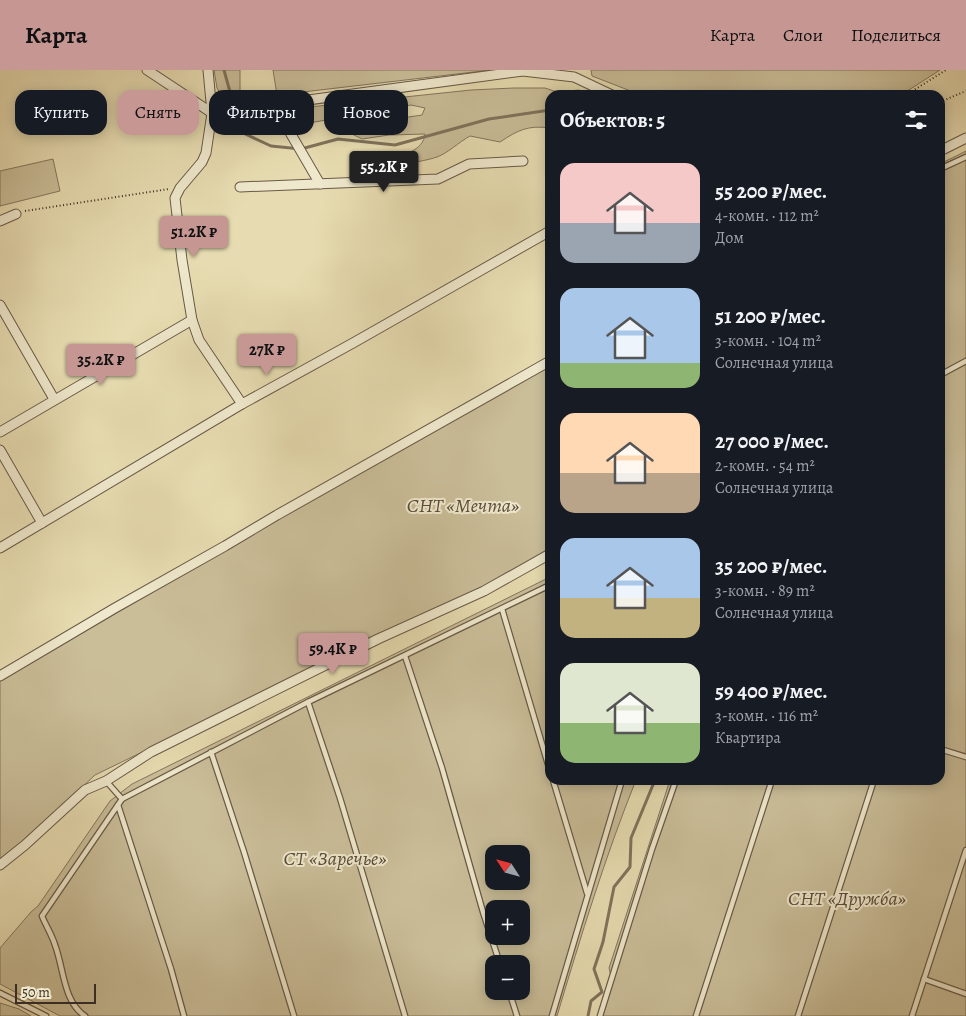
<!DOCTYPE html>
<html lang="ru">
<meta charset="utf-8">
<style>
:root{--surface:#171b24;--page:#242831;--text:#f1f3f6;--muted:#9ea1a6;--accent:#c59692}
body{margin:0;font-family:Alegreya,serif;background:var(--page);color:var(--text);height:100vh;display:flex;flex-direction:column;font-size:19px;white-space:nowrap}
*{box-sizing:border-box;margin:0}
p{font-size:16px;color:var(--muted)}
.icon{flex:none;width:28px;height:28px;fill:none;stroke:currentColor;stroke-width:2;stroke-linecap:round;stroke-linejoin:round}
.map{position:relative;flex:1;overflow:hidden}
.sheet{position:absolute;left:545px;top:20px;width:400px;height:695px;display:flex;flex-direction:column;background:var(--surface);border-radius:15px;box-shadow:0 2px 12px #0003}
.sheet>*{flex:none}
.guide{position:absolute;left:15px;top:20px;width:455px;height:45px;display:flex;gap:10px}
.needle{width:32px;rotate:306deg}
.tools{position:absolute;left:485px;top:775px;display:grid;gap:10px}
.tools a{display:grid;place-items:center;width:45px;height:45px;border-radius:10px;background:var(--surface);box-shadow:0 2px 12px #0003;font-size:25px}
.scale{position:absolute;left:15px;bottom:12px;width:81px;box-sizing:border-box;padding-left:5px;border:2px solid #3d2e24;border-top:0;font-size:14px;line-height:18px;white-space:nowrap;color:#3d2e24;-webkit-text-stroke:4px #efe8cc;paint-order:stroke}
.price{position:absolute;translate:-50% -42px;padding:0 11px;border-radius:5px;background:var(--accent);color:#111;font-size:16px;line-height:32px;filter:drop-shadow(0 1px 2px #0008)}
.price::after{content:'';position:absolute;left:50%;top:30px;width:15px;height:11px;margin-left:-8px;background:inherit;clip-path:polygon(0 0,100% 0,50% 100%)}
.price.current{background:#222;color:#fff}
ul{padding:0;list-style:none}
li{display:flex;align-items:center;gap:15px;height:125px;padding:0 15px}
li span{display:grid;place-items:center;flex:none;width:140px;height:100px;border-radius:15px;color:#555}
li>.icon{margin-inline-start:auto}
span .icon{width:60px;height:60px;fill:#fffc;stroke-width:1}
li b{font-size:21px}
h2{display:flex;justify-content:space-between;align-items:center;height:60px;padding:0 15px;font-size:21px}
.pill{padding:0 18px;border-radius:15px;background:var(--surface);box-shadow:0 2px 12px #0003;font-size:18px;line-height:45px}
.pill.current{background:var(--accent);color:#111}
header{display:flex;align-items:center;gap:30px;box-sizing:border-box;height:70px;padding:0 25px;background:var(--accent);color:#111}
header strong{font-size:24px}
nav{display:flex;gap:28px;margin-inline-start:auto;font-size:18px}
.map>svg:first-child{display:block}
.green{fill:#cabe99;stroke:#84765e;fill-rule:evenodd}
.lines{fill:none;stroke-linecap:round;stroke-linejoin:round}
.stream{stroke:#80735c;stroke-width:3}
.service-casing{stroke:#685a47;stroke-width:7}
.minor-casing{stroke:#685a47;stroke-width:11}
.path{stroke:#3d2e24;stroke-width:2;stroke-dasharray:1 2.5;stroke-linecap:butt}
.service{stroke:#efe8cc;stroke-width:4.5}
.minor{stroke:#efe8cc;stroke-width:9}
.labels{text-anchor:middle;dominant-baseline:central;stroke-width:4;stroke-linejoin:round;paint-order:stroke}
.park-label{font-size:20px;font-style:italic;fill:#594b3b;stroke:#efe8cc}
</style>
<header>
<strong>Карта</strong>
<nav><a>Карта</a><a>Слои</a><a>Поделиться</a></nav>
</header>
<div class="map">
<svg width="966" height="946" viewBox="0 0 966 946">
<rect width="100%" height="100%" fill="#e7dcb1"/>
<filter id="stains"><feTurbulence type="fractalNoise" baseFrequency=".004" numOctaves="4"/><feColorMatrix values="0 0 0 0 .2 0 0 0 0 .09 0 0 0 0 .02 0 0 0 .5 -.17"/></filter>
<radialGradient id="worn" r=".72"><stop offset=".6" stop-color="#630" stop-opacity="0"/><stop offset="1" stop-color="#630" stop-opacity=".3"/></radialGradient>
<g class="green">
<polygon points="214,0 240,0 240,20 237,25 224,29 217,18"/>
<polygon points="273,0 491,0 277,25"/>
<polygon points="591,0 940,0 901,25 641,25 592,6"/>
<path d="M 514,18 L 545,18 L 557,22 L 579,20 L 588,25 L 550,25 L 550,58 C 528,55 518,60 500,72 L 470,66 C 459,72 448,83 437,87 C 419,93 380,99 366,85 L 371,82 C 376,83 382,86 387,86 C 401,88 424,80 425,64 L 389,65 L 362,69 L 350,63 L 355,57 L 368,53 L 422,45 L 425,38 L 411,35 L 298,55 L 281,40 L 471,20 Z"/>
<polygon points="966,81 966,946 600,946 612,910 609,898 670,710 940,710 940,94"/>
<polygon points="53,89 60,121 0,136 0,101"/>
<polygon points="550,293 550,478 488,514 95,705 21,774 0,790 0,611 530,302"/>
<path d="M 550,507 L 550,710 L 636,710 C 605,787 581,866 557,946 L 60,946 L 0,914 L 0,878 L 31,842 L 38,836 L 110,731 L 132,714 ZM 494,784 L 521,784 L 521,811 L 494,811 ZM 494,839 L 521,839 L 521,866 L 494,866 ZM 494,894 L 521,894 L 521,921 L 494,921 Z"/>
<polygon points="0,933 19,939 31,946 0,946"/>
</g>
<g class="lines">
<g class="stream">
<polyline points="224,0 241,62 271,76 301,79 338,69 395,75 489,49 550,40"/>
<polyline points="588,946 591,931 602,922 594,899 603,872 614,817 630,797 631,768 655,710"/>
</g>
<defs>
<g id="service">
<polyline points="940,99 966,87"/>
<polyline points="940,305 966,291"/>
<polyline points="502,539 550,701"/>
<polyline points="405,586 442,698 483,842 500,894"/>
<polyline points="308,632 340,728 405,946"/>
<polyline points="940,679 966,687"/>
<polyline points="211,682 244,782 294,946"/>
<polyline points="553,710 587,823"/>
<polyline points="106,711 122,729"/>
<polyline points="118,735 171,899 184,946"/>
<polyline points="924,909 966,924"/>
<polyline points="509,921 517,946"/>
<polyline points="0,923 46,946"/>
<path d="M 85,946 C 63,931 64,899 55,875 C 52,865 46,856 42,846 L 122,729 L 308,632 L 550,515"/>
<polyline points="552,946 622,710"/>
<polyline points="600,946 652,779 676,710"/>
<polyline points="696,946 772,710"/>
<polyline points="798,946 874,710"/>
<polyline points="912,946 966,780"/>
</g>
<g id="minor">
<polyline points="147,0 212,43 523,1 574,7 612,25"/>
<polyline points="208,0 212,43 206,83 202,92 180,118 175,128 182,190 192,250 199,270 242,334"/>
<polyline points="274,35 320,114"/>
<polyline points="940,81 966,68"/>
<polyline points="240,117 438,109 469,94 523,91"/>
<polyline points="0,151 16,144"/>
<polyline points="0,235 54,329"/>
<polyline points="0,362 192,250"/>
<polyline points="0,380 42,453"/>
<polyline points="0,478 242,334 353,273 550,161"/>
<polyline points="0,606 115,538 225,476 277,445 550,291"/>
<polyline points="0,795 25,775 85,720 106,711 151,682 378,569 484,521 550,484"/>
</g>
</defs>
<use href="#service" class="service-casing"/>
<use href="#minor" class="minor-casing"/>
<g class="path">
<polyline points="906,25 946,0"/>
<polyline points="940,32 966,21"/>
<polyline points="25,141 169,119"/>
</g>
<use href="#service" class="service"/>
<use href="#minor" class="minor"/>
</g>
<g class="labels">
<g class="park-label">
<text x="463" y="435">СНТ «Мечта»</text>
<text x="335" y="788">СТ «Заречье»</text>
<text x="847" y="828">СНТ «Дружба»</text>
</g>
</g>
<rect width="100%" height="100%" filter="url(#stains)"/>
<rect width="100%" height="100%" fill="url(#worn)"/>
</svg>
<div class="tools">
<a><svg class="needle" viewBox="-14 -14 28 28"><path d="M0-13l5 13h-10z" fill="#e53935"/><path d="M0 13l5-13h-10z" fill="#9ea1a6"/></svg></a>
<a>+</a>
<a>−</a>
</div>
<div class="scale">50 m</div>
<b class="price current" style="left:384px;top:123px">55.2K ₽</b>
<b class="price" style="left:194px;top:188px">51.2K ₽</b>
<b class="price" style="left:267px;top:306px">27K ₽</b>
<b class="price" style="left:101px;top:316px">35.2K ₽</b>
<b class="price" style="left:333px;top:605px">59.4K ₽</b>
<div class="guide">
<a class="pill">Купить</a>
<a class="pill current">Снять</a>
<a class="pill">Фильтры</a>
<a class="pill">Новое</a>
</div>
<section class="sheet">
<h2>Объектов: 5<svg class="icon" aria-label="filters" viewBox="0 0 24 24"><path d="M4 7h16M4 17h16"/><circle cx="9" cy="7" r="2"/><circle cx="15" cy="17" r="2"/></svg></h2>
<ul>
<li><span style="background:linear-gradient(#f6c9c9 60%,#9aa5b1 0)"><svg class="icon" aria-label="home" viewBox="0 0 24 24"><path d="M3 11l9-7 9 7M6 9v11h12V9"/></svg></span><div><b>55 200 ₽/мес.</b><p>4-комн. · 112 m²</p><p>Дом</p></div></li>
<li><span style="background:linear-gradient(#a9c7e8 75%,#8fb573 0)"><svg class="icon" aria-label="home" viewBox="0 0 24 24"><path d="M3 11l9-7 9 7M6 9v11h12V9"/></svg></span><div><b>51 200 ₽/мес.</b><p>3-комн. · 104 m²</p><p>Солнечная улица</p></div></li>
<li><span style="background:linear-gradient(#ffd9b3 60%,#b9a48a 0)"><svg class="icon" aria-label="home" viewBox="0 0 24 24"><path d="M3 11l9-7 9 7M6 9v11h12V9"/></svg></span><div><b>27 000 ₽/мес.</b><p>2-комн. · 54 m²</p><p>Солнечная улица</p></div></li>
<li><span style="background:linear-gradient(#a9c7e8 60%,#c2b280 0)"><svg class="icon" aria-label="home" viewBox="0 0 24 24"><path d="M3 11l9-7 9 7M6 9v11h12V9"/></svg></span><div><b>35 200 ₽/мес.</b><p>3-комн. · 89 m²</p><p>Солнечная улица</p></div></li>
<li><span style="background:linear-gradient(#dfe7d0 60%,#8fb573 0)"><svg class="icon" aria-label="home" viewBox="0 0 24 24"><path d="M3 11l9-7 9 7M6 9v11h12V9"/></svg></span><div><b>59 400 ₽/мес.</b><p>3-комн. · 116 m²</p><p>Квартира</p></div></li>
</ul>
</section>
</div>
